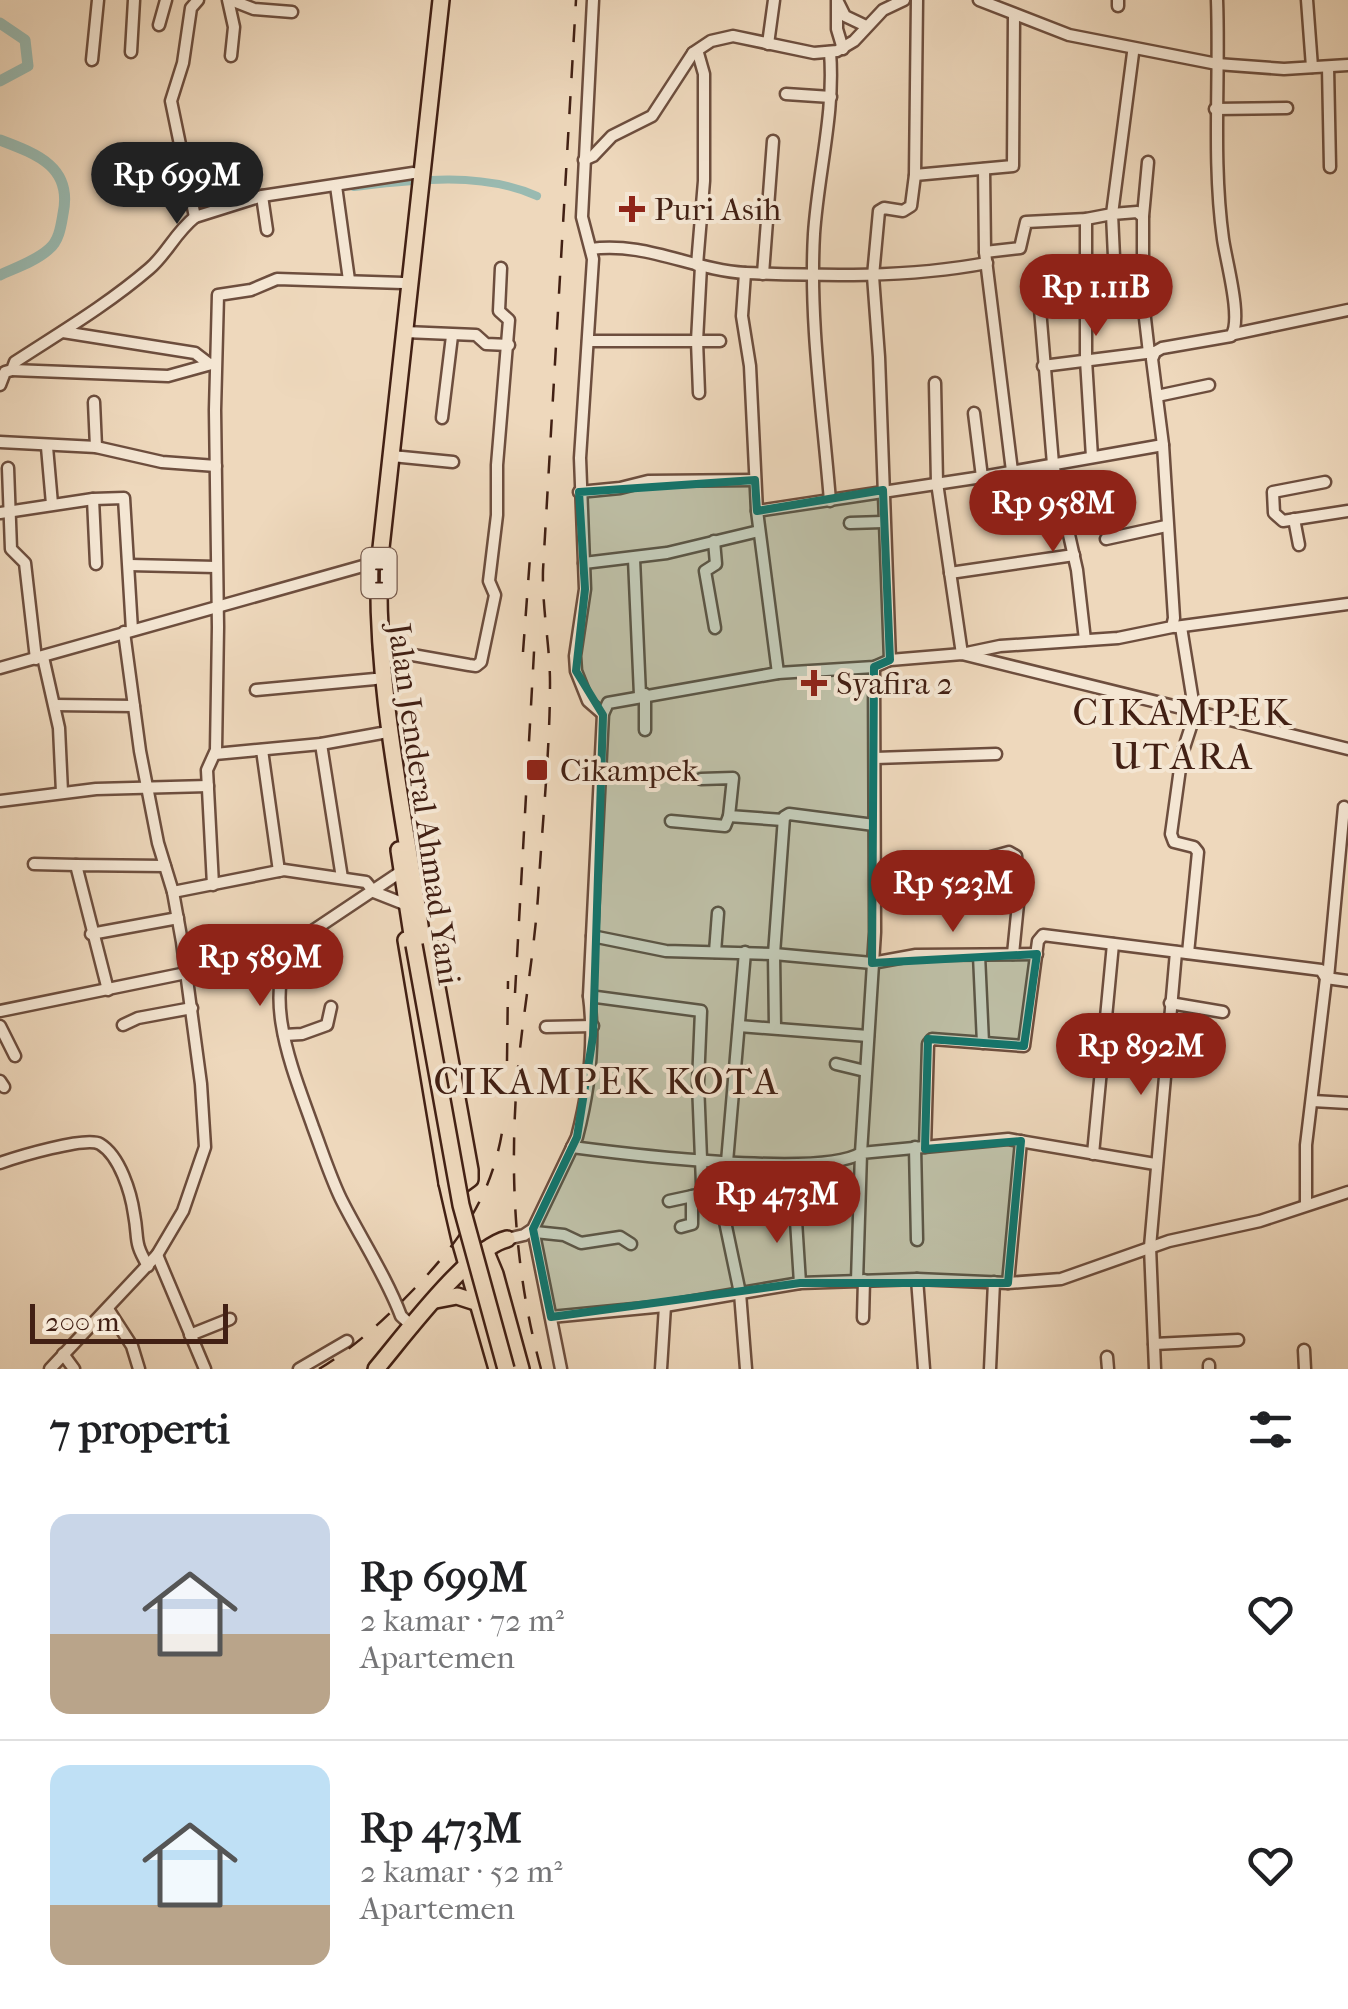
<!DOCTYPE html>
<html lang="id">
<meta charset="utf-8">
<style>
:root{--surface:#fff;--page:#f6f6f6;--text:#202124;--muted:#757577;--line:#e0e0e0;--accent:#8f2418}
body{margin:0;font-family:"IM FELL French Canon",serif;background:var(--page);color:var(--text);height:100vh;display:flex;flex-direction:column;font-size:38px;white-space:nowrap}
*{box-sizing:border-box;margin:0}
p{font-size:32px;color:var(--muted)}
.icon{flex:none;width:55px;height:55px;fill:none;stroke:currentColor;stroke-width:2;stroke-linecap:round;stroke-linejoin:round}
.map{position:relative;height:1369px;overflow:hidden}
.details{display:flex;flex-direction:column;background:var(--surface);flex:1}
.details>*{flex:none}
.scale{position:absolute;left:30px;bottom:25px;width:198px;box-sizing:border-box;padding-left:10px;border:5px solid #422014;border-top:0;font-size:28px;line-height:35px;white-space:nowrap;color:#422014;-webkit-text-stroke:8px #f4e6d3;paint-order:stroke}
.price{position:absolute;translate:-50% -85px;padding:0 22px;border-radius:35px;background:var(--accent);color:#fff;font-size:32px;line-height:65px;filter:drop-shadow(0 2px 5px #0008)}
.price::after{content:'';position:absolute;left:50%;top:60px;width:30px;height:22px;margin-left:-15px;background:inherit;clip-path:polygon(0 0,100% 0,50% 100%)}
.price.selected{background:#222;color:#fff}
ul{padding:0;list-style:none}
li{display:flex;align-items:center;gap:30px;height:250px;padding:0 50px}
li+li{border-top:2px solid var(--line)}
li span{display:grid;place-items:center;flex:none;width:280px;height:200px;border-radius:20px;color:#555}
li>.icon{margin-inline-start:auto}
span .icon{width:120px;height:120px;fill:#fffc;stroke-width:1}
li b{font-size:42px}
h2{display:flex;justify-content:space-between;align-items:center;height:120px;padding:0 50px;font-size:42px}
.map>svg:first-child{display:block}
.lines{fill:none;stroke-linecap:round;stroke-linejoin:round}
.canal{stroke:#99bab1;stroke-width:8}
.river{stroke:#99bab1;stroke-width:11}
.minor-casing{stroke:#6d4e3e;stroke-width:15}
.highway-casing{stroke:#422014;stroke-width:20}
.minor{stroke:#f4e6d3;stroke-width:10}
.highway{stroke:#eed8bc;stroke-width:15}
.rail{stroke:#422014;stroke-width:2.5;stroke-dasharray:18 18;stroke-linecap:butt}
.highway-bridge-casing{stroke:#422014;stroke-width:20;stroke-linecap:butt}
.highway-bridge{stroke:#eed8bc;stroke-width:15}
.marked{fill:#0f766e;fill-opacity:0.2;stroke:#0f766e;stroke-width:8;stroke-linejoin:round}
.poi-dot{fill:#8f2418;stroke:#f4e6d3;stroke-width:4}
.labels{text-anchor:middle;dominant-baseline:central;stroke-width:8;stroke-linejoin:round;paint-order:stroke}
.shield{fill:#f4e6d3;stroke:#775b4d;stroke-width:2.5}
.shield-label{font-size:30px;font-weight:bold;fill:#422014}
.poi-label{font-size:32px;fill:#422014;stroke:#f4e6d3;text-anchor:start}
.street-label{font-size:32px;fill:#422014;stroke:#f4e6d3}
.quarter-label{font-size:38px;letter-spacing:2.5px;fill:#422014;stroke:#f4e6d3}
</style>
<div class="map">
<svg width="1348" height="1369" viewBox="0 0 1348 1369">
<rect width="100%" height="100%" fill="#eed8bc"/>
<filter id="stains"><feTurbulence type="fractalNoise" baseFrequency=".002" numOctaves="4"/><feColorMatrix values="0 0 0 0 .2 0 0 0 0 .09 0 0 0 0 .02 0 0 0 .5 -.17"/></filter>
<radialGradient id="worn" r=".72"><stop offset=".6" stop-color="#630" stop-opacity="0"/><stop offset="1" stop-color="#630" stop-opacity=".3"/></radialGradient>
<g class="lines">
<path class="canal" d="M 354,187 C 413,180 481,171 537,196"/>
<g class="river">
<polyline points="0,23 25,40 28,66 0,81"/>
<path d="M 0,140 C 37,154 73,167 63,214 C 61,226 59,241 49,249 C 36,261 15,268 0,275"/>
</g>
<defs>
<g id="minor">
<polyline points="198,0 191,8 183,63 171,101 195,217 262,196 413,173"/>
<polyline points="228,0 234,27 231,56"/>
<polyline points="231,0 254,9 292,12"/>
<polyline points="593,0 582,217 593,259 580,458 585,589 575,656 576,671 588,701 603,714"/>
<polyline points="837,0 837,29 843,49"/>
<polyline points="979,0 1069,35 1217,64 1284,69 1348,65"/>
<polyline points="1307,0 1312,67"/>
<polyline points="838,2 845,16 866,26"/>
<polyline points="1118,6 1118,0"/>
<polyline points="159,25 166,0"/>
<polyline points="768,44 774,0"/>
<polyline points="131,52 134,0"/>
<path d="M 830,52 C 835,113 818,173 814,234 C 809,322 823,413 830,501"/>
<polyline points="693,53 698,53 704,74 704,181 697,265"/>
<polyline points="92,60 98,0"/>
<polyline points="1328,67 1330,167"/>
<polyline points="786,94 831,97"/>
<polyline points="1215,109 1287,108"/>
<polyline points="584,160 593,156 612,136 652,116 693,53 711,41 733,36 814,53 837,51 854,41 883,10 904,0"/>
<polyline points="984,169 985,252 1012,471"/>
<polyline points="915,175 1013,166 1014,16"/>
<polyline points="336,186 349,280"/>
<polyline points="154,189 186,184"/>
<polyline points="262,196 267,230"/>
<polyline points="1143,216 1148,162"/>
<polyline points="1086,219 1086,360 1092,457"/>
<path d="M 591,249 C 643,241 694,270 745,273 C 826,276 907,278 987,263"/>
<polyline points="985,252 1020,248 1026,222 1086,219 1112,214 1133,53"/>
<polyline points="745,273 742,316 750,366 757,511 778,673"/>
<polyline points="763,274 773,141"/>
<polyline points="1039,297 1053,464 1077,570 1085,640"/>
<polyline points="1143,301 1119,303 1116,300 1112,214 1137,212 1143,217 1143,301 1149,353"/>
<polyline points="63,332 195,353 208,363"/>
<polyline points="405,332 476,335 486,344 509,345"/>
<polyline points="1234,334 1348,310"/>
<polyline points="588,341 720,341"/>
<polyline points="1043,366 1154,352"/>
<polyline points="12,370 168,376 215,363"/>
<path d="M 935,383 L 937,483 L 962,654 L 1000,646 L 1118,638 L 1172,627 L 1174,618 L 1163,445 L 1152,359 L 1155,352 L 1162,348 L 1231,336 C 1243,320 1226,261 1223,239 C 1212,159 1220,80 1217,0"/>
<path d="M 0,385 L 5,372 L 12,370 L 15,362 C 61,332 107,305 149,269 C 166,255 175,233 195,217"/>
<polyline points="699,393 697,341 701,266"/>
<polyline points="1157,396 1209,385"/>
<polyline points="94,402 96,447"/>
<polyline points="974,413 982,477"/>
<polyline points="442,418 452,336"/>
<polyline points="0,442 96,447 162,462 216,466"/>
<polyline points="47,447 52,504"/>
<polyline points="392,456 453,462"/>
<polyline points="8,468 11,549 25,563 36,659"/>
<polyline points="1325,482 1273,492 1274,513 1283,521 1348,511"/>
<polyline points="579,492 620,488 648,481 755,480"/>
<polyline points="93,499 96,564"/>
<polyline points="757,511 982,477 1163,445"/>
<polyline points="0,513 93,499 124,498 132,630"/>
<polyline points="1294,519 1299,545"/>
<polyline points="850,523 883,522"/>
<polyline points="1106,539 1166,526"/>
<polyline points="714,541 716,564 705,571 715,628"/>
<polyline points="634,559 640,695"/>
<polyline points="584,563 667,553 759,531"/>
<polyline points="130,565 216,567"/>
<polyline points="950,573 1074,555"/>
<polyline points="1175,627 1348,604"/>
<polyline points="1181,627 1195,714 1182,754 1171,834 1174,842 1194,847 1198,852 1188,953"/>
<polyline points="379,649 469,665 476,666 481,662 495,595 489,581 497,515 497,465 509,320 499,311 501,268"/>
<polyline points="43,657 59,728 62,792"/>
<polyline points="890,660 879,357 873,276 879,211 884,208 903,211 911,206 915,175 917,0"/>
<polyline points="0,668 370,564 379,566"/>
<polyline points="256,690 375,679"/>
<polyline points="55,705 134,706"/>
<polyline points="645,730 645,694"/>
<polyline points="321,744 342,878"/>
<polyline points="262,750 279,871"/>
<polyline points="215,754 321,744 382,733"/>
<polyline points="875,758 996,754"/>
<polyline points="701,779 733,778 729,816 783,820"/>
<polyline points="0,801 96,789 208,786"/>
<polyline points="671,821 725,826 729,816"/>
<polyline points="973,862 1009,852 1016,856 1019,894 1013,954"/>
<polyline points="34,864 76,865"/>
<path d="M 402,871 L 296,942 C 258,993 295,1075 313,1127 C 322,1151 330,1176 341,1199 C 360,1237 386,1276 401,1316 L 413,1327"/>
<polyline points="213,885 207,770 216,750 218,627 215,410 218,295 251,290 277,279 403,283"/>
<polyline points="173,892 284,870 366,882 374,892 407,905"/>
<polyline points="91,934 178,918"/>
<polyline points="592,936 666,951 774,954 872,963 916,955 1037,954"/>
<polyline points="715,952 718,913"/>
<polyline points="979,955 983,1043"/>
<polyline points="1326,978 1348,981"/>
<polyline points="1328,978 1344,807"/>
<polyline points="108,990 76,865 165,866"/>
<polyline points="589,996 701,1011 698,1083 702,1184 720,1198 740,1293 746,1369"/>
<polyline points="1170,1003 1223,1012"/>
<polyline points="0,1011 186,973"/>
<polyline points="123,1025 138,1018 192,1008"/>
<polyline points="0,1026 15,1056"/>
<polyline points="739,1026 868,1036"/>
<polyline points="546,1027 593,1026"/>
<polyline points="775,1027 774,954 784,817 789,814 874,825"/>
<polyline points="284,1035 302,1034 327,1025 331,1007"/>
<polyline points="836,1064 865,1071"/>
<polyline points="0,1081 4,1087"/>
<polyline points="1313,1101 1348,1103"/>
<path d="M 572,1147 C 625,1154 822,1178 861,1153 L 875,932 L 874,667"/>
<polyline points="915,1147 917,1240"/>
<polyline points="925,1147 928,1044 932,1039 1024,1046 1038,941 1043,935 1321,970 1326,978 1306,1145 1306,1205"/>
<polyline points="1093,1154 1113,944"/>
<polyline points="727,1162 745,952"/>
<path d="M 0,1163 C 17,1157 86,1136 100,1144 C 120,1156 131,1193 134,1214 C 139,1240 133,1241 148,1266"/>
<polyline points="669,1201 697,1195"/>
<polyline points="795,1205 800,1283"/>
<polyline points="723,1211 795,1213"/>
<polyline points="681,1227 692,1224 692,1196"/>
<polyline points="533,1229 561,1369"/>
<polyline points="535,1232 564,1235 581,1243 620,1237 631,1244"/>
<path d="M 507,1239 L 524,1235 L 533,1229 L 577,1137 C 589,1091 595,1044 589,996 L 603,714 L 608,703 L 778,673 L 874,667 L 890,660 L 962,654 L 1348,749"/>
<polyline points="157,1255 205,1369"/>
<polyline points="917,1279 924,1369"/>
<polyline points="857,1281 861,1153 1008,1139 1155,1164"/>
<polyline points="1008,1283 1021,1141"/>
<polyline points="108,1309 132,1346 139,1369"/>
<polyline points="551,1317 665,1306 800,1283 917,1279 1008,1283 1061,1279 1169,1241 1260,1221 1348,1192"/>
<polyline points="863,1318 864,1280"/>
<polyline points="190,1335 230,1319"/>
<polyline points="1154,1344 1238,1340"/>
<polyline points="1304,1350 1305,1369"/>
<polyline points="63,1354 74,1369"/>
<polyline points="1107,1357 1108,1369"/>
<polyline points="1209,1365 1209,1369"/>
<polyline points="50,1369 157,1255 183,1211 205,1147 201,1084 182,942 173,892 158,843 140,751 124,632"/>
<polyline points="299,1369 347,1341"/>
<polyline points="661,1369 665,1306"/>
<polyline points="990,1369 994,1282"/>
<polyline points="1155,1369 1150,1247 1176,952"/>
</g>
<g id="highway">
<polyline points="399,850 413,941"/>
<polyline points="406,940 447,1183 459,1187 470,1179 470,1170 429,943"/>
<path d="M 424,954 C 407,825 376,697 379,566 L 441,0"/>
<polyline points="447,1183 461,1244 497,1369"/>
<polyline points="485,1250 495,1274 521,1369"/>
<polyline points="436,1300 457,1296 485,1305"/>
<path d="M 376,1369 C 403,1337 469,1248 507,1239"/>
</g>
</defs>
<use href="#minor" class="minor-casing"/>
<use href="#highway" class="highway-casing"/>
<use href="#minor" class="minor"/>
<use href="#highway" class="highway"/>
<g class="rail">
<polyline points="523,652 530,557"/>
<polyline points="515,993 535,634"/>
<polyline points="507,1061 508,981"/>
<path d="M 319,1369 C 355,1347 385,1319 415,1288 C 461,1240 493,1194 503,1126"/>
<path d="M 541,1369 C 514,1270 509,1171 518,1068 C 524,1005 536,943 539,880 C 543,815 550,749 550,683 C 550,645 542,609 543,570 L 576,0"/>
</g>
<defs>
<polyline id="highway-bridge" points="414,945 461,1205 506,1369"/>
</defs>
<use href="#highway-bridge" class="highway-bridge-casing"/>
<use href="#highway-bridge" class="highway-bridge"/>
</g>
<path class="marked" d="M 755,480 L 757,511 L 883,490 L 890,660 L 874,667 L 872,963 L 1037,954 L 1024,1046 L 928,1039 L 925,1149 L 1021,1141 L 1008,1283 L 800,1283 L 551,1317 L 533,1229 L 577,1137 L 593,1036 L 603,715 L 576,671 L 585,589 L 579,492 Z"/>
<g class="poi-dot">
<path d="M627 194h10v10h10v10h-10v10h-10v-10h-10v-10h10z"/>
<path d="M809 668h10v10h10v10h-10v10h-10v-10h-10v-10h10z"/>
<rect x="525" y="758" width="24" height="24" rx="5"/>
</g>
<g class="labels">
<rect class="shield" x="361.5" y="548" width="35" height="50" rx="8"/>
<g class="shield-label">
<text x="379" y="573">1</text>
</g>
<g class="poi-label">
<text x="654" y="209">Puri Asih</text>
<text x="836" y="683">Syafira 2</text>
<text x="560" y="770">Cikampek</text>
</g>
<g class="street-label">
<text transform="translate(424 804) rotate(82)">Jalan Jenderal Ahmad Yani</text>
</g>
<g class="quarter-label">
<text x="1183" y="712">CIKAMPEK<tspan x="1183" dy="44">UTARA</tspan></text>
<text x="607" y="1081">CIKAMPEK KOTA</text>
</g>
</g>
<rect width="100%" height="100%" filter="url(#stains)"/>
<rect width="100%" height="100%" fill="url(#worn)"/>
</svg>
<div class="scale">200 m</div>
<b class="price selected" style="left:177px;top:227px">Rp 699M</b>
<b class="price" style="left:1096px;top:339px">Rp 1.11B</b>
<b class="price" style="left:1053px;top:555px">Rp 958M</b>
<b class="price" style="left:953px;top:935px">Rp 523M</b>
<b class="price" style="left:260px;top:1009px">Rp 589M</b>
<b class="price" style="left:1141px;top:1098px">Rp 892M</b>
<b class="price" style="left:777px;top:1246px">Rp 473M</b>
</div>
<section class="details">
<h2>7 properti<svg class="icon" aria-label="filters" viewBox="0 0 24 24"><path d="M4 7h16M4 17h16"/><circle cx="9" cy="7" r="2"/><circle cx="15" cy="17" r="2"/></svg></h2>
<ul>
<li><span style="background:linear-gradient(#c9d6e8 60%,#b9a48a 0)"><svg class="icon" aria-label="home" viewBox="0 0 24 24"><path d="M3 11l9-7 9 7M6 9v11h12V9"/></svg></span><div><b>Rp 699M</b><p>2 kamar · 72 m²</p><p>Apartemen</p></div><svg class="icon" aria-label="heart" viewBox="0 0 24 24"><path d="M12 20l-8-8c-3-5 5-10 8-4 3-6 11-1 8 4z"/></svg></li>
<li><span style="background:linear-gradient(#bfe0f5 70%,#b9a48a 0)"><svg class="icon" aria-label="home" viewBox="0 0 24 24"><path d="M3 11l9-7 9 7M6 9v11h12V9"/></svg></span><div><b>Rp 473M</b><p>2 kamar · 52 m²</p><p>Apartemen</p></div><svg class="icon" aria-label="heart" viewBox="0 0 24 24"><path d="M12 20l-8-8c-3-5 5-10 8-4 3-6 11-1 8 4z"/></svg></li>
</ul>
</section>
